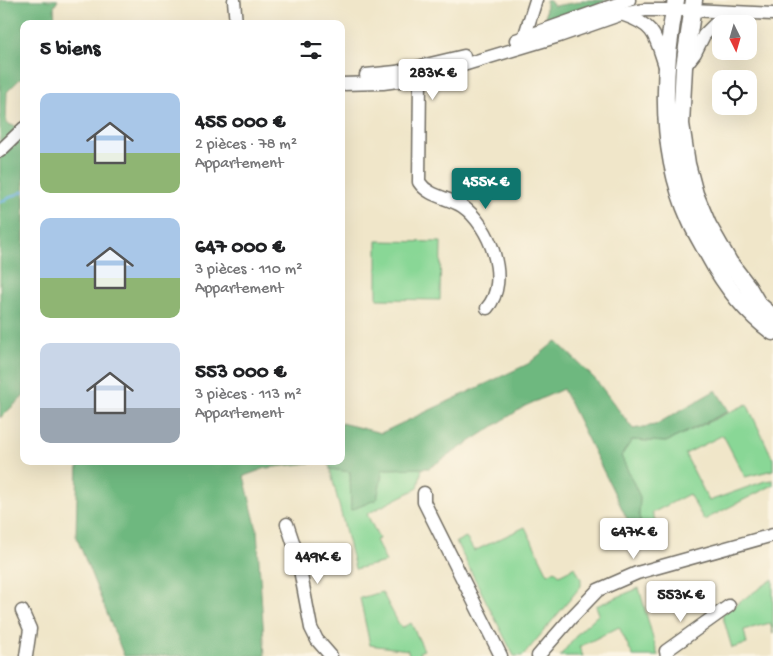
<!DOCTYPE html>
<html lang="fr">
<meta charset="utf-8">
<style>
:root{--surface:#fff;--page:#f6f6f6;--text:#202124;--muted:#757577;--accent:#0f766e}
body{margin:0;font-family:"Gochi Hand",sans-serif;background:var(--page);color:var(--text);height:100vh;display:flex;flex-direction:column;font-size:19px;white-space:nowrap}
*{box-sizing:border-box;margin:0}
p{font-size:16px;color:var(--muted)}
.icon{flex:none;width:28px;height:28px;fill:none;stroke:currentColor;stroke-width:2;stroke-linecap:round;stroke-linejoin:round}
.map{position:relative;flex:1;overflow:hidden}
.details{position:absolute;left:20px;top:20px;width:325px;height:445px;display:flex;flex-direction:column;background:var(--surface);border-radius:10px;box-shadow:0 5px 20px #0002}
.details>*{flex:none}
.needle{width:32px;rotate:175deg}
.tools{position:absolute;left:712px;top:15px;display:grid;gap:10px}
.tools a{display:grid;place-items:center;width:45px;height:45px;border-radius:10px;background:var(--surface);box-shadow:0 5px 20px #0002;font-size:25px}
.price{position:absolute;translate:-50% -42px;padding:0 11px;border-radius:5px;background:#fff;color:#222;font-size:16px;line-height:32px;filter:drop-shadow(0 1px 2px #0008)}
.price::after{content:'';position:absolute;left:50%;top:30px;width:15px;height:11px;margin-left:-8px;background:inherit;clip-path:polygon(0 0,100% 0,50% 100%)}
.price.current{background:var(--accent);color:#fff}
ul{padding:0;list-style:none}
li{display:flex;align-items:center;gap:15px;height:125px;padding:0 20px}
li span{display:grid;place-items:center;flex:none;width:140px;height:100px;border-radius:10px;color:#555}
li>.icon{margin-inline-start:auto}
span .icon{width:60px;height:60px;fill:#fffc;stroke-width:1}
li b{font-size:21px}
h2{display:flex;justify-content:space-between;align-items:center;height:60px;padding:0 20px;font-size:21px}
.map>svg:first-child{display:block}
.green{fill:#89d796;stroke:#5a8160}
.forest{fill:#6eb87f;stroke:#4c7255}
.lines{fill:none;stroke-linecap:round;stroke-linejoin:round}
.stream{stroke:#6bb4e3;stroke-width:3}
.minor-casing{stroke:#706c62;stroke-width:15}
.major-casing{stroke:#706c62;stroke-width:19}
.minor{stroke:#fff;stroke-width:12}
.major{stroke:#fff;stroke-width:16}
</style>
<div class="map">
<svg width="773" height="656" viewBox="0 0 773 656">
<rect width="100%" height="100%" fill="#fcf5e5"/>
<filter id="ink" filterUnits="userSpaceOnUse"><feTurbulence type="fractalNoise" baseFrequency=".02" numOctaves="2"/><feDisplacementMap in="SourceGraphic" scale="10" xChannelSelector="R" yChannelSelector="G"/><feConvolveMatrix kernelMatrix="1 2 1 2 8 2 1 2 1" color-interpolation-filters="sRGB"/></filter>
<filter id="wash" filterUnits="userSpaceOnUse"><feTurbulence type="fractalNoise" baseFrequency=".0096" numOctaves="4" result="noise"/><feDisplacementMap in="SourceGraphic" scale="20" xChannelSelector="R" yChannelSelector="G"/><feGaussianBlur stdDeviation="1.12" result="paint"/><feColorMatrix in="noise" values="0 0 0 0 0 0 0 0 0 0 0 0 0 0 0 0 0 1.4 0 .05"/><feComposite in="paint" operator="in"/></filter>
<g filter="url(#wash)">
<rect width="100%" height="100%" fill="#f0e6c9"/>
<g class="green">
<polygon points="377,241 441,242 440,300 377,299"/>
<polygon points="747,404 773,459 773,470 745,477 723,435 685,454 709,501 765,481 773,480 773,485 704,520 689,494 652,513 657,524 642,531 639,515 640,497 621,456 632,440 666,442"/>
<polygon points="422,468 418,488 367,514 379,539 376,540 386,562 355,569 330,469 350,471 351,510 377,499 383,469"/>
<polygon points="525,527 548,574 555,570 559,575 575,567 581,579 581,586 523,656 514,656 456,542 466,537 474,551"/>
<polygon points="773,579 773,633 770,623 744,630 747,644 732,648 722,614"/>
<polygon points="639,588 658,656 633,656 619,627 579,647 583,656 560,656 580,631 599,614 596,606"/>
<polygon points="382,592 401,628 411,623 424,650 419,652 421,656 409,656 408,650 370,645 360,598"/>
</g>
<g class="forest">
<polygon points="0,0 58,0 54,7 55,24 24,24 24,78 20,79 7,92 6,123 24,130 24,396 0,418"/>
<polygon points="546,0 549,0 554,6 579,2 582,0 609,0 545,24"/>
<polygon points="556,341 596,380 633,429 655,425 716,390 729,411 666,442 632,440 621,456 640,497 639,515 642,531 635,535 563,389 525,406 429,468 383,469 377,499 351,510 350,472 330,469 328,461 266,468 244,476 257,530 265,656 124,656 76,536 78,461 341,461 341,423 381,433 528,364"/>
</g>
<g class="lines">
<polyline class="stream" points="0,202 24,191"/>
</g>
</g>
<g filter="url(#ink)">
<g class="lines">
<defs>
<g id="minor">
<polyline points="234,0 236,24"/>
<path d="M 624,15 C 656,26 655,36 665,66"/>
<polyline points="516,40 629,0"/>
<polyline points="519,40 524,38 536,0"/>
<polyline points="684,67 695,53 704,35 715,24 739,14"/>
<path d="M 428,74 L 420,78 L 419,182 C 429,197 447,197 462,206 C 490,225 511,281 487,308"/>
<polyline points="366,75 396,72 464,56"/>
<polyline points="341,84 383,83 420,78 559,36 622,14 645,10 692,10 773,14"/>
<polyline points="0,151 24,128"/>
<polyline points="424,493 424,502 501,656"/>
<polyline points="287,524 297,554 311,628 317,640 331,656"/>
<polyline points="22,611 30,629 26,656"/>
<polyline points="538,656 571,618 598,590 637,573 773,535"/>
<polyline points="667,656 666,651 729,606"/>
</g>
<g id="major">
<path d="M 676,0 C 662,72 659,152 690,220 C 695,232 702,243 708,254 C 724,284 745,312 773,332"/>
<polyline points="694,0 684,67 681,124 687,164 695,194 708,225 729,262 748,287 758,304 773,317"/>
</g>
</defs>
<use href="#minor" class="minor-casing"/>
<use href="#major" class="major-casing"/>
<use href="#minor" class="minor"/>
<use href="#major" class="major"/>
</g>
</g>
</svg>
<div class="tools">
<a><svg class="needle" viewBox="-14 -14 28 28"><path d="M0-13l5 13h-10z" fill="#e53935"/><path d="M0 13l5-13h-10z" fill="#757577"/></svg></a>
<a><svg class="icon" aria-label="locate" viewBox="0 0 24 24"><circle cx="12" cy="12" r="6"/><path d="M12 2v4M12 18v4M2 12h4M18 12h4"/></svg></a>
</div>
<b class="price" style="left:433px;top:101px">283K €</b>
<b class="price current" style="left:486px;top:210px">455K €</b>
<b class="price" style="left:634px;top:560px">647K €</b>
<b class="price" style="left:318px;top:585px">449K €</b>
<b class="price" style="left:681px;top:623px">553K €</b>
<section class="details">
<h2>5 biens<svg class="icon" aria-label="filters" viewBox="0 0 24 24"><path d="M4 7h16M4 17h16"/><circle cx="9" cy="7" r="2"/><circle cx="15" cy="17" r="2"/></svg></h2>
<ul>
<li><span style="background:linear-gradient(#a9c7e8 60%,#8fb573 0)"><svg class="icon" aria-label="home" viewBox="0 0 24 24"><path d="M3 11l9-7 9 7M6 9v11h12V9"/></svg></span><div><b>455 000 €</b><p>2 pièces · 78 m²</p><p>Appartement</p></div></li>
<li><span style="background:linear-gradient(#a9c7e8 60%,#8fb573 0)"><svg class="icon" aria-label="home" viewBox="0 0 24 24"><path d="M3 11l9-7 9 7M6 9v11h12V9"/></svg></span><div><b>647 000 €</b><p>3 pièces · 110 m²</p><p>Appartement</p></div></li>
<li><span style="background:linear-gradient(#c9d6e8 65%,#9aa5b1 0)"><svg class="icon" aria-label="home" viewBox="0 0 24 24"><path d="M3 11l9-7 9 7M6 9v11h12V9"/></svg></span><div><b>553 000 €</b><p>3 pièces · 113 m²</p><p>Appartement</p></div></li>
</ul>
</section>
</div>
